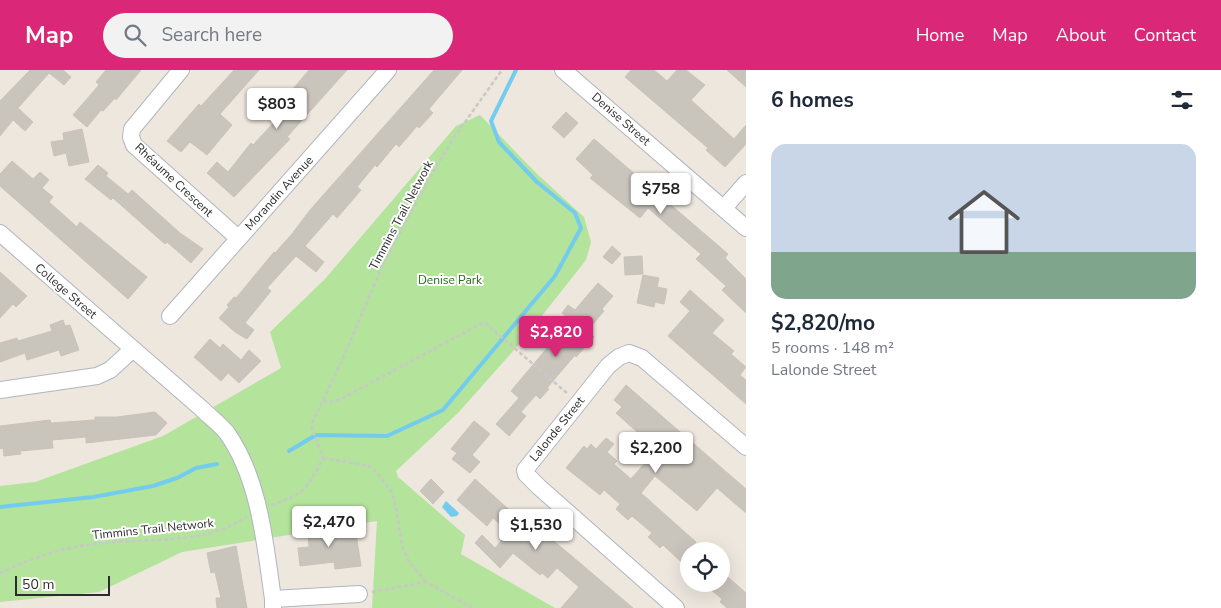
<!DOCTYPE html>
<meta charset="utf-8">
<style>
:root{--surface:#fff;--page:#f2f2f3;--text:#1f2937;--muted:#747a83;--accent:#db2777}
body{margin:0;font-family:"Nunito Sans",sans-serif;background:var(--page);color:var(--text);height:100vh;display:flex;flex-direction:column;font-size:19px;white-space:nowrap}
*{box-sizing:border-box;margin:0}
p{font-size:16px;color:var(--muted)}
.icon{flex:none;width:28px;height:28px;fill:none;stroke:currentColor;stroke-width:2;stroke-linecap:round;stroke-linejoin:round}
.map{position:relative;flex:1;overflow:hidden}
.details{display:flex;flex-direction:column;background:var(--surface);width:475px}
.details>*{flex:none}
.tools{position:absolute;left:680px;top:472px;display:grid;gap:10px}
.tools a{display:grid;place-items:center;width:50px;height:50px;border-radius:50%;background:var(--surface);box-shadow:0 5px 20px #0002;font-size:25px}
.scale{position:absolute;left:15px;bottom:12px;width:95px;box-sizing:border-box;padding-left:5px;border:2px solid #2c2c2c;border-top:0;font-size:14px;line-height:18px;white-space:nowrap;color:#2c2c2c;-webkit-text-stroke:4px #fff;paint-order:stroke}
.price{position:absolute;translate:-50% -42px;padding:0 11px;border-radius:5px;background:#fff;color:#222;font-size:16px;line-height:32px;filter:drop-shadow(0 1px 2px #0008)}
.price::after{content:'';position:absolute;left:50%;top:30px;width:15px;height:11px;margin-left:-8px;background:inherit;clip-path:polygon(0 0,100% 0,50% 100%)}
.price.current{background:var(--accent);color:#fff}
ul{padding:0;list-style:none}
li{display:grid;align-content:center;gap:10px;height:265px;padding:0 25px}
li span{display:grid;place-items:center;height:155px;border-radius:15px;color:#555}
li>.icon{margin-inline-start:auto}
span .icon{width:90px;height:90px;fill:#fffc;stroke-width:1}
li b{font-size:21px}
h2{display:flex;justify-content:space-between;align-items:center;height:60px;padding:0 25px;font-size:21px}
header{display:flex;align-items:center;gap:30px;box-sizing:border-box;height:70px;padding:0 25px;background:var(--accent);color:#fff}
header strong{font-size:24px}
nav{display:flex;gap:28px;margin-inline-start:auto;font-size:18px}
.search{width:350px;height:45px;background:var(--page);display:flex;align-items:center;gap:12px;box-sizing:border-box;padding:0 18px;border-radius:28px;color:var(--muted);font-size:19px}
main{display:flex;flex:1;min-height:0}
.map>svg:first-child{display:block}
.green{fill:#b4e39c}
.water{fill:#73cced}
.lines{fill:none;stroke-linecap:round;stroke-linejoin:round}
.stream{stroke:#73cced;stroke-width:4}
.building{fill:#c9c5bd;stroke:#c9c3b8}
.minor-casing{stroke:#b2b5bf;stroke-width:18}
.path{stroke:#c8c8c8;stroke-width:2.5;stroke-dasharray:4 2.5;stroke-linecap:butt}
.minor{stroke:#fff;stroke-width:16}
.labels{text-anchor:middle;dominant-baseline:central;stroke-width:4;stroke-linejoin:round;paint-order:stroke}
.street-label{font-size:12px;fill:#2c2c2c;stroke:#fff}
.park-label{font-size:12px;fill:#2b691c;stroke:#fff}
</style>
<header>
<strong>Map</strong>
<div class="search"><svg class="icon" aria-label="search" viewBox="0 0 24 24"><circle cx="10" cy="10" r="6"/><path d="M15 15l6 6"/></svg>Search here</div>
<nav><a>Home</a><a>Map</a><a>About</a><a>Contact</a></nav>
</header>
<main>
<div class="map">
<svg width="746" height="538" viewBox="0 0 746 538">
<rect width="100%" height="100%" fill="#ede7de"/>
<polygon class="green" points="480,45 536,103 584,147 591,172 586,190 522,271 458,343 396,401 398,407 465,465 461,484 555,538 372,538 377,451 182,482 99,522 0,532 0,416 35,412 163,366 281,298 270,262 325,209 456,56"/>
<polygon class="water" points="446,431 459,443 457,446 451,447 442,437"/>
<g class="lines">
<g class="stream">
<polyline points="289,381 316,365 387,366 443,340 555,206 581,158 575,143 537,112 499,72 491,51 516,0"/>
<polyline points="0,437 93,427 153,416 177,408 196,398 217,394"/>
</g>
</g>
<g class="building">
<polygon points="30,0 63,0 71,7 64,15 49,3 18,38 33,52 25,61 13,50 0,66 0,31"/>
<polygon points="106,0 141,0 116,30 115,28 103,41 101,40 87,57 73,45 99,15 96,12"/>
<polygon points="234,0 259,0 220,44 232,55 207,85 190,72 181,82 167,71 199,34 201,36"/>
<polygon points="309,0 347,0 287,67 290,69 234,127 207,103 217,92 228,102 251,73 253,75 276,50 271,45"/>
<polygon points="434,0 462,0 429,39 433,43 419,58 417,56 399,77 396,74 377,97 375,95 357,117 361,120 337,148 333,144 305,176 324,192 316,202 296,186 267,218 271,221 245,253 254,260 247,269 235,262 219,248 229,237 227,235 234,227 236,228 274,182 275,183 292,164 310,140"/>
<polygon points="631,0 654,0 667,11 677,0 686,0 705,15 691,30 734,69 746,55 746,74 725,97 706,80 708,78 625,7"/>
<polygon points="727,0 746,0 746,17"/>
<polygon points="566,42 578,53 564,68 552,57"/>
<polygon points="82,59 89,92 69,96 66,83 54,86 51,72 64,70 63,63"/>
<polygon points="594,69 728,184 725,188 746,209 746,243 722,220 726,216 696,189 701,184 673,160 648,138 640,148 590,108 593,105 576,89"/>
<polygon points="12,91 33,109 40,102 49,110 42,118 53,127 49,132 77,157 80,152 147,207 128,229 0,116 0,104"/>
<polygon points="98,95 108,103 106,106 128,124 132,120 180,163 203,179 191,193 167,172 165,174 113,128 111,130 85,109"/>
<polygon points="612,176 621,184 612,194 603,187"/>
<polygon points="642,186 643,204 625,205 624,187"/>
<polygon points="0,202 27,226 16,237 13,234 0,248"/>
<polygon points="643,205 659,208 657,217 667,219 664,234 655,232 654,237 637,233"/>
<polygon points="598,213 613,226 602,239 604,241 587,261 594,267 576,287 575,285 547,318 549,319 540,329 536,325 521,342 526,346 509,366 496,354 519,328 511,321 553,271 562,278 580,258 562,243 568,235 575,240"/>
<polygon points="690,220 724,250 712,263 734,281 731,284 746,297 740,305 746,310 746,334 668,266 690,241 680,232"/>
<polygon points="63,250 65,256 70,255 79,280 61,286 59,280 27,290 25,283 0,292 0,273 17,268 18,271 52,261 50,255"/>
<polygon points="210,269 220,278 223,274 241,290 249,280 261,291 239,313 228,303 221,311 194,287"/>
<polygon points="626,315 746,419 746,443 717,418 697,441 655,406 641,423 696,472 689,480 689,499 663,475 660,478 648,467 652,463 632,446 628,450 616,439 620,434 604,420 600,425 566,398 584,376 587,379 591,374 596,379 606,368 614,374 607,382 617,391 614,394 631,409 652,385 640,375 645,369 616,343 622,337 614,330"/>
<polygon points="155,342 167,353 156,365 86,373 86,367 52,370 53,378 20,381 21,384 4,386 3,378 0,379 0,356 50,350 51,353 95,350 95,347 117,347"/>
<polygon points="474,351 490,364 472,385 480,392 470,403 452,389 457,383 451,379"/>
<polygon points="431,409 444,422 433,434 420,421"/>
<polygon points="475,409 507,438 535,459 537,457 567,482 633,538 561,538 579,517 557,498 548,508 542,503 540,505 513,483 500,498 475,473 482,465 495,478 509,462 493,448 487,456 457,430"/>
<polygon points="322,448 324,467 356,463 361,496 335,499 334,492 300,496 298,478 309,477 307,450"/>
<polygon points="236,476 247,538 217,538 216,528 221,528 215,502 211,503 207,483"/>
<polygon points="721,501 746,523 746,538 727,538 720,532 722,529 704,514 721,514"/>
</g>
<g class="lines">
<defs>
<g id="minor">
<polyline points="181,0 132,59 131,67 134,75 238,168"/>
<polyline points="563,0 746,158"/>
<polyline points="724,138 746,113"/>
<path d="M 0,163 L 202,339 C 210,347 220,354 227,363 C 260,410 265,474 273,529 L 273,538"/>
<polyline points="170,246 388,0"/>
<polyline points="0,320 97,306 110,300 132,280"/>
<polyline points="273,529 359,524"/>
<polyline points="676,538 539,417 526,404 525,400 608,296 619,287 629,283 642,288 746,377"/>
</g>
</defs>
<use href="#minor" class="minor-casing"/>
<g class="path">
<polyline points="323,331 330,332 341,329 484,252 568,324"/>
<polyline points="323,388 369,396 378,404 391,421 396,437 402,475 408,490 426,512"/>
<path d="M 271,435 C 306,424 307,418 323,388 L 311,355 L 345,284 L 383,194 L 425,116 L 453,69 L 502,0"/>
<path d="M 0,503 C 31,488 67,476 102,473 C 150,468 205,475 246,447"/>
<polyline points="372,522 426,512 473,538"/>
</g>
<use href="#minor" class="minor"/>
</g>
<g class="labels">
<g class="street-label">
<text transform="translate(621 49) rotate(41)">Denise Street</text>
<text transform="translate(174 110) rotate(43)">Rhéaume Crescent</text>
<text transform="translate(279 123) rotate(-48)">Morandin Avenue</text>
<text transform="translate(401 145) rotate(-62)">Timmins Trail Network</text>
<text transform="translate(66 221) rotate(41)">College Street</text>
<text transform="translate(557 359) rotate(-51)">Lalonde Street</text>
<text transform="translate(153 459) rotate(-6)">Timmins Trail Network</text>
</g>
<g class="park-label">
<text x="450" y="210">Denise Park</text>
</g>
</g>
</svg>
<div class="tools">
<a><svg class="icon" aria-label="locate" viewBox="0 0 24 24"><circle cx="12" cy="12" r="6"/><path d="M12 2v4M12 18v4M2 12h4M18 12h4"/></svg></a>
</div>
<div class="scale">50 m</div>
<b class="price" style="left:277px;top:60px">$803</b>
<b class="price" style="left:661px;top:145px">$758</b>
<b class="price current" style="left:556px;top:288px">$2,820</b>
<b class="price" style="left:656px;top:404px">$2,200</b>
<b class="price" style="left:329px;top:478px">$2,470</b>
<b class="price" style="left:536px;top:481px">$1,530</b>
</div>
<section class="details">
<h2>6 homes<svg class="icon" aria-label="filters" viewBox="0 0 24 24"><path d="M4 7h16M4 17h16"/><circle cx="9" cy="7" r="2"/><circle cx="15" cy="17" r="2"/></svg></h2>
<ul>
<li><span style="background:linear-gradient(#c9d6e8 70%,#7fa58c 0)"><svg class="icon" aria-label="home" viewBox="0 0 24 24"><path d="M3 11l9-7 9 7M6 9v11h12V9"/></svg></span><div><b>$2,820/mo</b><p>5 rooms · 148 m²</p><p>Lalonde Street</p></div></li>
</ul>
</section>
</main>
